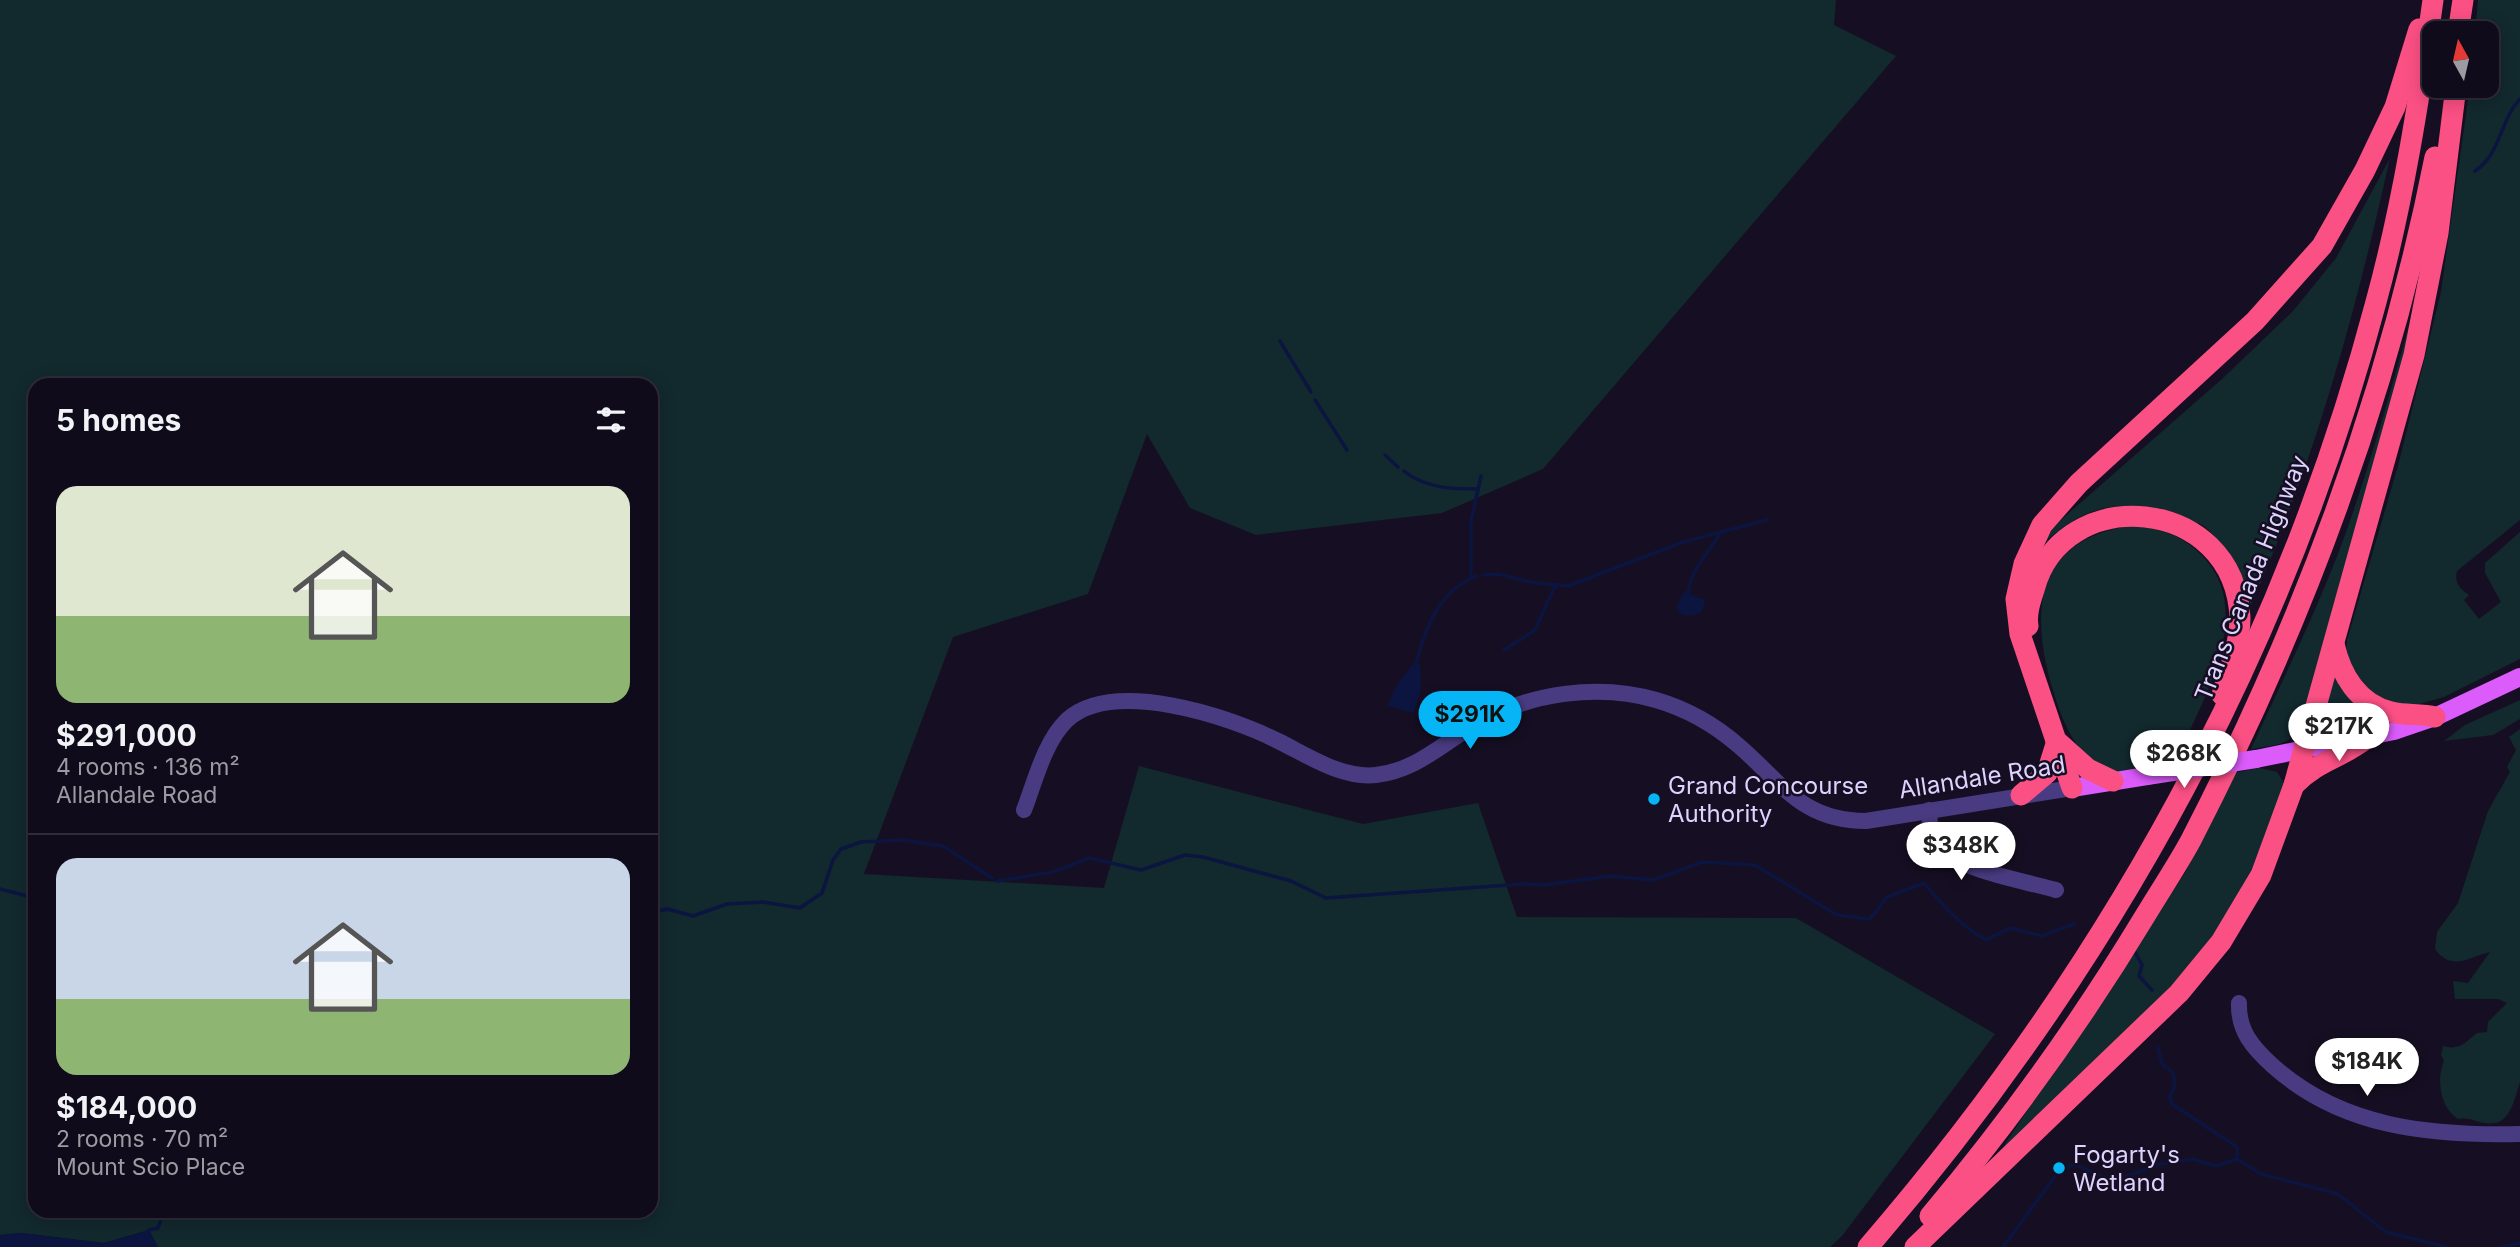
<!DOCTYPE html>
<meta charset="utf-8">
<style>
:root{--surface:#100b1a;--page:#1e1927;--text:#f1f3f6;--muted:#9c9ba2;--line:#302b39;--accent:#06b5f6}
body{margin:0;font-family:Inter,sans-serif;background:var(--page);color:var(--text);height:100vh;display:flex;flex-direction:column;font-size:26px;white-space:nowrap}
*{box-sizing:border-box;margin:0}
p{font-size:23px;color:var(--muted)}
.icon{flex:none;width:38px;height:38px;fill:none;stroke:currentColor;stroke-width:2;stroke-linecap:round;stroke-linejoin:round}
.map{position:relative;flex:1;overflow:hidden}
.sheet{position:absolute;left:28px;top:378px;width:630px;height:840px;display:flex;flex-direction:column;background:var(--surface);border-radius:21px;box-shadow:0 4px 18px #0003,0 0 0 2px var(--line)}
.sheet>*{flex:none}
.needle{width:46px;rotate:352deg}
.fabs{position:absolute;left:2422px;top:21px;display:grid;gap:14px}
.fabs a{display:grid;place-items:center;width:77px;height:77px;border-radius:14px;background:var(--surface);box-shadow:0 4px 18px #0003,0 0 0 2px var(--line);font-size:35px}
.price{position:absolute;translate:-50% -60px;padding:0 16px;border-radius:24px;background:#fff;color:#222;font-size:23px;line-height:46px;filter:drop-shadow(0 2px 4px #0008)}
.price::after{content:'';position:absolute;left:50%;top:42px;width:21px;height:16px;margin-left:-10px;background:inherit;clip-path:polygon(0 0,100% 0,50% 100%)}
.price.on{background:var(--accent);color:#111}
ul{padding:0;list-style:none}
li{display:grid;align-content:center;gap:14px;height:371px;padding:0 28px}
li+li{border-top:2px solid var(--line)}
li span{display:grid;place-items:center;height:217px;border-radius:21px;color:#555}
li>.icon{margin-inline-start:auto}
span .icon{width:126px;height:126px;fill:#fffc;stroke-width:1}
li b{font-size:30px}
h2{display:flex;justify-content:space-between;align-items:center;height:84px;padding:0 28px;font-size:30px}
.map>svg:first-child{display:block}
.green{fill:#12292d;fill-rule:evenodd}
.water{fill:#0b1540}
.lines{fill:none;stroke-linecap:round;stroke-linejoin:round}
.stream{stroke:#0b1540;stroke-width:3.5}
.minor{stroke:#493b81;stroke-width:16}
.major{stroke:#db5bfb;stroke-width:18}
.highway{stroke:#fb5084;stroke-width:21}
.major-bridge{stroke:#db5bfb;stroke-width:18}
.poi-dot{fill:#06b5f6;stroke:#160f23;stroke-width:2.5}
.labels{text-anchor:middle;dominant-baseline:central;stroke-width:5;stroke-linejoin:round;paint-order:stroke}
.street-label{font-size:24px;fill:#ded2fe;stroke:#160f23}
.poi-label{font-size:24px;fill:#ded2fe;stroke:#160f23;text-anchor:start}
</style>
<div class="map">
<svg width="2520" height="1247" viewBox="0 0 2520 1247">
<rect width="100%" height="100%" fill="#160f23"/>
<g class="green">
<path d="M 0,0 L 1836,0 L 1834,25 L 1896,56 L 1543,469 L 1442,513 L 1256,535 L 1190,508 L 1147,434 L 1088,594 L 953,637 L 864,874 L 1104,888 L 1139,766 L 1363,824 L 1478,803 L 1517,917 L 1796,918 L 1995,1034 L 1842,1236 L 1830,1247 L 158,1247 L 149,1230 L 104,1243 L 21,1233 L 0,1235 ZM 35,385 L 651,385 L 651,1211 L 35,1211 Z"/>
<path d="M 2478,0 L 2520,0 L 2520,520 L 2457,571 C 2454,583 2460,589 2469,595 L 2464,600 L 2479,619 L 2501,602 L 2485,573 L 2485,563 L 2520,532 L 2520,659 L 2444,697 L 2405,708 L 2363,690 L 2346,653 L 2347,640 L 2398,466 L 2441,292 L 2470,86 L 2487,86 L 2489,33 L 2475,33 Z"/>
<path d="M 2390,158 C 2355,316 2312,471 2245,619 C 2236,590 2230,547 2205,527 C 2198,521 2184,519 2175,516 C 2119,496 2082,506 2040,547 L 2054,526 L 2222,379 L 2293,311 L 2336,258 Z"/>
<path d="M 2418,294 L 2411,348 L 2306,717 C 2291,746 2282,744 2251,749 C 2281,684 2312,620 2338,554 C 2370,469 2393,381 2418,294 Z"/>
<path d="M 2131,526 C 2162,528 2185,536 2206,560 C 2255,617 2200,704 2176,761 C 2157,764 2125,776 2107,769 C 2074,755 2062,720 2052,687 C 2029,609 2037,539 2131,526 Z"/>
<polygon points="2334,671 2398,718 2356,731 2315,738"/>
<polygon points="2520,700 2520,719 2493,735 2444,741 2465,725"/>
<path d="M 2520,729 L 2520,1082 C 2514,1100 2510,1128 2485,1123 C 2473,1121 2470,1117 2458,1119 C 2440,1108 2436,1079 2444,1061 L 2441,1055 L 2443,1046 C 2459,1051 2466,1042 2477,1033 L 2487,1032 L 2488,1022 L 2507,1003 L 2498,999 L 2455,999 L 2453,981 L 2468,983 L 2490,952 C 2469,957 2452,972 2435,949 L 2437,932 L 2458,903 L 2488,811 L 2510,772 L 2507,767 L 2516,750 L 2509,737 Z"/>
<polygon points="2260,768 2277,772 2285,785 2255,875 2197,962 2005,1151 2005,1144 2185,873 2233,773"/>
</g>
<g class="water">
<polygon points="1684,592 1705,600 1702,612 1691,616 1681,614 1676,608"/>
<path d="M 1414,663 L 1420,664 C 1422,681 1421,698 1413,713 L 1387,706 L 1398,683 Z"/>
<polygon points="149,1230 158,1247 0,1247 0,1235 21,1233 104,1243"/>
</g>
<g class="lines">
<g class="stream">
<path d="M 2475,171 C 2501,154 2500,120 2520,99"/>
<polyline points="1280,341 1311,392"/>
<polyline points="1315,400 1347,450"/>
<polyline points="1385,455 1398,467"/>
<path d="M 1404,471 C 1425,488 1451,489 1477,489"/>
<polyline points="1483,575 1498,574 1530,582 1568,586 1683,542 1767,520"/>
<polyline points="1471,578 1471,521 1481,476"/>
<path d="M 1688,594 C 1691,569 1707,555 1719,535"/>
<polyline points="1504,650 1535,630 1555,586"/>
<path d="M 1416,664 C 1425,628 1439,591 1476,576"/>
<path d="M 997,881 L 1053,872 L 1089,858 L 1141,870 L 1185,855 L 1203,857 L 1291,881 L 1326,898 L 1523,884 L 1543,885 L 1611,876 L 1654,880 L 1702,862 L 1755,865 L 1837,915 L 1870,919 L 1887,897 L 1924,883 C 1941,904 1962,927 1986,940 L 2010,928 L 2042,936 L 2074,924"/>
<polyline points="0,889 35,898"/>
<polyline points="651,913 667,909 693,916 727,904 763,902 800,908 822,893 833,860 841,849 861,842 901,840 943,846 992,878"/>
<polyline points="2134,950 2142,965 2139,976 2152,990"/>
<polyline points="2158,1048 2162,1064 2173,1073 2175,1086 2170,1097 2172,1104 2237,1147 2237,1159"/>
<polyline points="2237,1159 2261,1174 2338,1194 2386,1232 2446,1247"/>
<polyline points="149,1230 158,1228 164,1211"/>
<polyline points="2003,1247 2059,1171 2074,1164 2113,1181 2161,1164 2192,1159 2216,1166 2237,1159"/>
<polyline points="2501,1247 2520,1243"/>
</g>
<g class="minor">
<path d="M 1024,810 C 1035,782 1044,742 1067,720 C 1113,678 1229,716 1278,741 C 1307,755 1342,779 1376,775 C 1418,770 1442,743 1478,723 C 1529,693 1599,683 1656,700 C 1687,709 1715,725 1739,746 C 1782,783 1802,821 1866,821 L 2072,788"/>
<path d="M 1929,810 C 1930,820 1929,833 1935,842 C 1956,871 2022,880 2056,890"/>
<path d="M 2239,1003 C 2238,1031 2253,1048 2273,1066 C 2342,1128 2431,1136 2520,1134"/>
</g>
<g class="major">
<polyline points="2256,759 2394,731 2435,717 2520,677"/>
<polyline points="2072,788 2147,776"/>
</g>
<g class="highway">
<polyline points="2458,33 2463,0"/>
<path d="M 2028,626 C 2026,614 2030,602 2034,590 C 2061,482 2235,494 2240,618 C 2240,644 2229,670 2222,695"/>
<path d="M 2334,644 C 2341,675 2358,704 2391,712 C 2406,716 2420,713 2435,717"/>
<polyline points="2059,743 2088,769 2113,781"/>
<path d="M 2294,785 C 2320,759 2343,758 2368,737"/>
<polyline points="2072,788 2020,634 2016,599 2024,564 2042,525 2079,483 2255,321 2322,246 2365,170 2395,107 2419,29"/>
<polyline points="2021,795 2047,773 2057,741"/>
<path d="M 1930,1216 C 2009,1122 2081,1022 2145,916 C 2160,891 2177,866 2191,840 C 2302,625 2388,395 2435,157"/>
<path d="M 1868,1247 C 2107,970 2282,656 2376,302 C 2403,203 2419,101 2433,0"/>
<polyline points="1915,1247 2179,993 2221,942 2261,875 2294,785 2414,355 2438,233 2456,86"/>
</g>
<polyline class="major-bridge" points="2147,776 2256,759"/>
</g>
<g class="poi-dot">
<circle cx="1654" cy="799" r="7"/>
<circle cx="2059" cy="1168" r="7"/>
</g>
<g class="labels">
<g class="street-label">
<text transform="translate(2251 578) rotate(-68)">Trans Canada Highway</text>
<text transform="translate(1982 777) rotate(-9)">Allandale Road</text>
</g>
<g class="poi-label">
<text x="1668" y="785">Grand Concourse<tspan x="1668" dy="28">Authority</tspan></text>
<text x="2073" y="1154">Fogarty's<tspan x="2073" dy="28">Wetland</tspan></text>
</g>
</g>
</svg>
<div class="fabs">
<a><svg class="needle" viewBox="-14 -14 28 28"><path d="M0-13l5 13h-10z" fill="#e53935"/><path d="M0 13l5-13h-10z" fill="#9c9ba2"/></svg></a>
</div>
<b class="price on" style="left:1470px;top:751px">$291K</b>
<b class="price" style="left:2339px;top:763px">$217K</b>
<b class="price" style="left:2184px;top:790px">$268K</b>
<b class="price" style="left:1961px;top:882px">$348K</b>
<b class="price" style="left:2367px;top:1098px">$184K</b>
<section class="sheet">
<h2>5 homes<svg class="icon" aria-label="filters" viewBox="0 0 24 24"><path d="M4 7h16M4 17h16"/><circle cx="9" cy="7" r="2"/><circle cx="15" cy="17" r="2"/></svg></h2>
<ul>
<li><span style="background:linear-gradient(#dfe7d0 60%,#8fb573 0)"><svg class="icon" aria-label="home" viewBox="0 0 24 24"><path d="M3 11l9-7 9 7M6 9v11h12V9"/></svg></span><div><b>$291,000</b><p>4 rooms · 136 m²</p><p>Allandale Road</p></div></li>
<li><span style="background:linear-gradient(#c9d6e8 65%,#8fb573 0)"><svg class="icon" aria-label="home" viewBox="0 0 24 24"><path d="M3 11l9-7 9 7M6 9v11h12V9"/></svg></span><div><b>$184,000</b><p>2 rooms · 70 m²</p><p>Mount Scio Place</p></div></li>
</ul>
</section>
</div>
